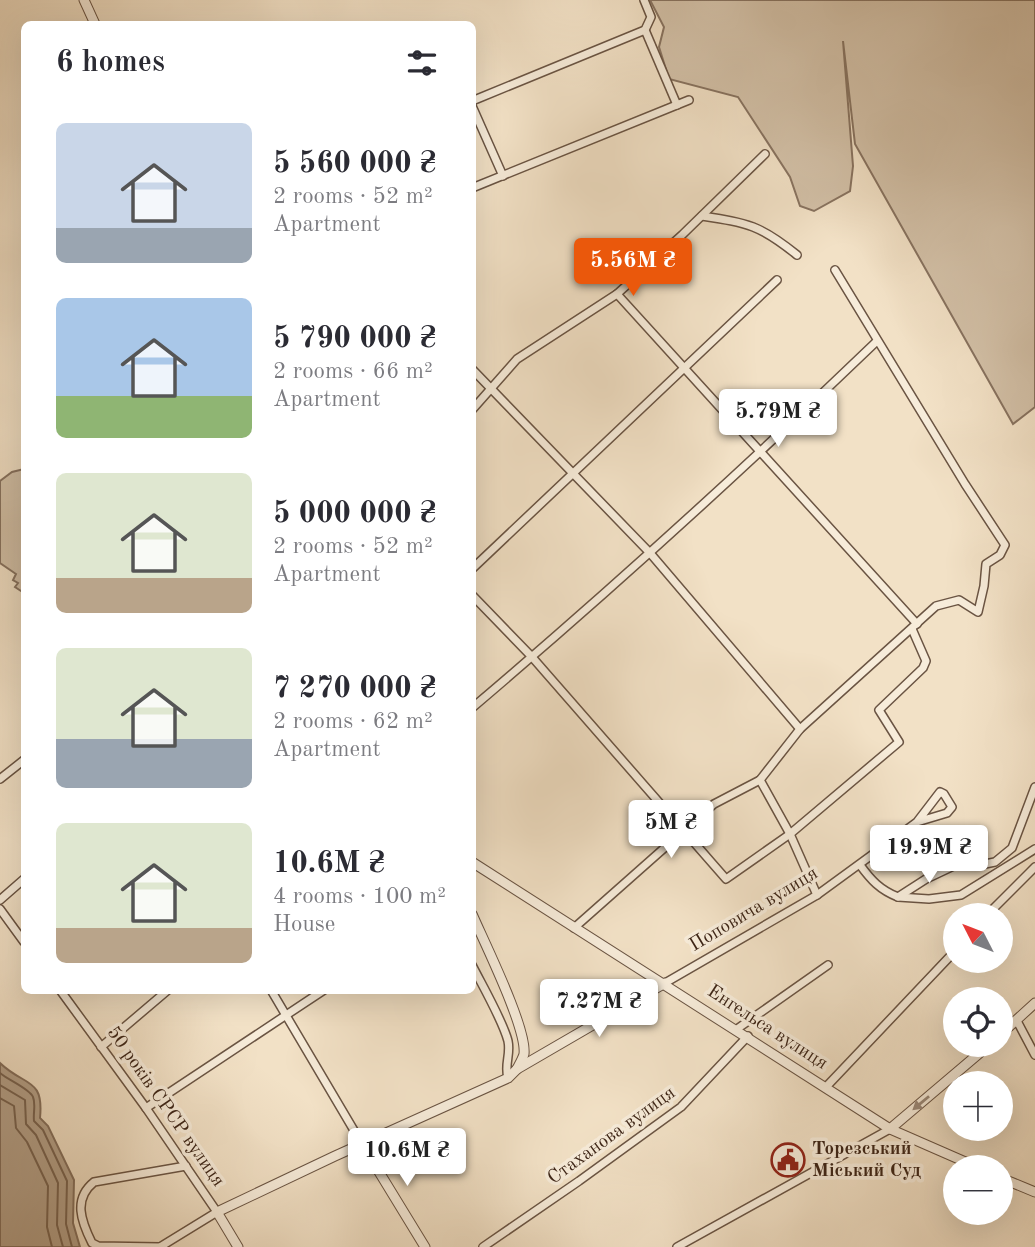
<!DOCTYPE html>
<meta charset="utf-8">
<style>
:root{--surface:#fff;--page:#f2f2f3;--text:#2b2b33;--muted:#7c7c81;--accent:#ea580c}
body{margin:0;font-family:"Old Standard TT",serif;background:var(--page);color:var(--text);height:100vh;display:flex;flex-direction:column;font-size:26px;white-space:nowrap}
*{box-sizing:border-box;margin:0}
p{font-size:23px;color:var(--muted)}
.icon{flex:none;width:38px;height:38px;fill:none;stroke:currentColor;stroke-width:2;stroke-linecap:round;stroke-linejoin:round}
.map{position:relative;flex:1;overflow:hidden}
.panel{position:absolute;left:21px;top:21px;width:455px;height:973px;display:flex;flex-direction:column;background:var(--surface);border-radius:10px;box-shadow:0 7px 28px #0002}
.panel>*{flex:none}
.needle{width:46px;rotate:312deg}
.tools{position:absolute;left:943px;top:903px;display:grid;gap:14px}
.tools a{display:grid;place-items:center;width:70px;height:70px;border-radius:50%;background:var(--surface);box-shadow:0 7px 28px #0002;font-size:35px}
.price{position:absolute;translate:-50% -60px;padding:0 16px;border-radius:7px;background:#fff;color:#222;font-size:23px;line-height:46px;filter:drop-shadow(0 2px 4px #0008)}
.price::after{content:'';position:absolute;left:50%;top:42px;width:21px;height:16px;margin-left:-10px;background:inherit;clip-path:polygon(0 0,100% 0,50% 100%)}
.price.active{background:var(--accent);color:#fff}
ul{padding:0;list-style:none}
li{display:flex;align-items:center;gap:21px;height:175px;padding:0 35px}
li span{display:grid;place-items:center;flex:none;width:196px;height:140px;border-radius:10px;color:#555}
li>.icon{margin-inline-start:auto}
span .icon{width:84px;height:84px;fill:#fffc;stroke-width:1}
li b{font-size:30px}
h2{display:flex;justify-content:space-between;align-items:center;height:84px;padding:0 35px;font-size:30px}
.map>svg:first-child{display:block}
.green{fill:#d3c1a8;stroke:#887360;stroke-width:2}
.water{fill:#b4a18a;stroke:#846f5c;stroke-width:2}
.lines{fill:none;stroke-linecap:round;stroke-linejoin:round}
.shore{stroke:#786350;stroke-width:2}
.minor-casing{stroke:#6a5443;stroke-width:10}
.tertiary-casing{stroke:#6a5443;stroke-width:11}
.minor{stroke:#f7ecda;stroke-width:7}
.tertiary{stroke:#f7ecda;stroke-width:9}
.oneway{fill:#9a8878}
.labels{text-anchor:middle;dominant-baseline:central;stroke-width:7;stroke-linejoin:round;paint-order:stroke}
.street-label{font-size:19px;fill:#3d2517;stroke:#f7ecda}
.poi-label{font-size:19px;font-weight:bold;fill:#3d2517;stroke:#f7ecda;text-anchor:start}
</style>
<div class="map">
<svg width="1035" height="1247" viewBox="0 0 1035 1247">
<rect width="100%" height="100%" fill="#f2e1c6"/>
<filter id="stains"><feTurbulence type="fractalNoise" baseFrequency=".00286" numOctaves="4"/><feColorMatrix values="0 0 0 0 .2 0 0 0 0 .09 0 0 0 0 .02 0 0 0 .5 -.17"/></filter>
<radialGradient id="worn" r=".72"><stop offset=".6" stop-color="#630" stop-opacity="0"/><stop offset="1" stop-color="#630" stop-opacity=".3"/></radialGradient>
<g class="green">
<polygon points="650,0 1035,0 1035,407 1013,424 855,144 843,41 853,166 850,191 814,211 800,206 790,177 738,97 669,79 659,47 664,27"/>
<polygon points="24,469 24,593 15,587 18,583 13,580 16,574 0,563 0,481 12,472"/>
</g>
<path class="water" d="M 0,1063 C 25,1087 44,1077 40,1118 L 48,1126 L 74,1180 L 73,1223 L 80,1247 L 0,1247 Z"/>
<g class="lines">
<g class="shore">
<path d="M 0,1073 C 8,1080 30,1089 33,1097 C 36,1104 33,1113 34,1121 L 43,1130 L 67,1181 L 66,1224 L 72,1247"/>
<polyline points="0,1085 25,1100 26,1124 36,1135 58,1183 57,1225 63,1247"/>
<polyline points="0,1098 14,1106 16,1128 27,1142 48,1186 47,1227 52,1247"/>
</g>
<defs>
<g id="minor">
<polyline points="645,30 677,105"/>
<polyline points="472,101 645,30 651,17 644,0"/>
<polyline points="472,106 503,176"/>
<polyline points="472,188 689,100"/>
<path d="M 702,216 C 748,223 760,225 797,255"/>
<polyline points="617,294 917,624"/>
<polyline points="472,369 650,553 800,729"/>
<polyline points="472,410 517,359 617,294 682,235 765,154"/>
<polyline points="472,569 777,280"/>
<polyline points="472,595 532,657 726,879 790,834 899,742 879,710 923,668 926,661 912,629"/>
<path d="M 472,708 C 611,590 746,467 877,341"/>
<polyline points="0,779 24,760"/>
<path d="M 860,865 C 871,880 880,890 898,897 L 926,879 L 964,861 L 976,859 L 985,864 L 995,862 L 1012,848 L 1035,787"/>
<polyline points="817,895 790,834 760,780 800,729 936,606 959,600 978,612 984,586 986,564 1000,555 1005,545 965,484 835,270"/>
<polyline points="898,897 929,899 961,895 1035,849"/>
<polyline points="0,900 24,879"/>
<polyline points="0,909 24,942"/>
<polyline points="987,915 1035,867"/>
<polyline points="574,928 714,804 760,780"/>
<path d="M 472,965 C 482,985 503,1021 508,1041 C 511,1055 504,1064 508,1078"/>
<polyline points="665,983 817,895 917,822 947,813 952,807 944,794 940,792 917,822"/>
<polyline points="60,990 146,1108 217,1212 160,1247"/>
<polyline points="271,990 362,1144"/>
<polyline points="1017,1021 1035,1055"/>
<polyline points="737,1029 828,965"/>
<polyline points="101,1047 168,990"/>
<polyline points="826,1087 956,950"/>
<polyline points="146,1108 324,990"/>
<polyline points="375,1165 379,1149 388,1132"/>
<path d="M 160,1247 L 98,1246 L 92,1243 C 81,1221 73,1199 94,1182 L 186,1166"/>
<polyline points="483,1247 579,1181 681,1107 748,1036"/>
<polyline points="677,1247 890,1129"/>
</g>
<g id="tertiary">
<polyline points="84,0 95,24"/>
<polyline points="472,862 890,1129 977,1167"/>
<path d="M 472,914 C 484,942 527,1028 524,1054 C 523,1058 519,1065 517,1069"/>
<polyline points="1001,1034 1035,1003"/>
<polyline points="890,1129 989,1045"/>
<polyline points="362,1144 425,1247"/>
<polyline points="1001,1178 1035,1192"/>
<polyline points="238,1247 217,1212 335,1156 508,1078 517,1069 665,983"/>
</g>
</defs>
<use href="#minor" class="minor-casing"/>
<use href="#tertiary" class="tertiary-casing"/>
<use href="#minor" class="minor"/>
<use href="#tertiary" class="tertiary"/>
</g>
<defs><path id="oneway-solid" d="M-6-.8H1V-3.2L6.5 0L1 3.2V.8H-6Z" transform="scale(1.75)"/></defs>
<use class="oneway" href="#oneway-solid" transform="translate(921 1103) rotate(140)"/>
<defs>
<symbol id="civic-ring" viewBox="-11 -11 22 22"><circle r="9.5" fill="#f7ecda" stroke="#8f2418" stroke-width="1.5"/><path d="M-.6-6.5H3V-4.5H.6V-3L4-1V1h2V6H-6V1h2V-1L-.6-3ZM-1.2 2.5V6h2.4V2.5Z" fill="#8f2418"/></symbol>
</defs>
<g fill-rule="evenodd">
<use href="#civic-ring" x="769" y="1141" width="38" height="38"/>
</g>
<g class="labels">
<g class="street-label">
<text transform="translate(754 910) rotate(-31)">Поповича вулиця</text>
<text transform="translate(767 1028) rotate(33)">Енгельса вулиця</text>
<text transform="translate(165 1107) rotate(55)">50 років СРСР вулиця</text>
<text transform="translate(612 1136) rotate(-36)">Стаханова вулиця</text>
</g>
<g class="poi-label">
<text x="812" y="1149">Торезський<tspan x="812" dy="22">Міський Суд</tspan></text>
</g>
</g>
<rect width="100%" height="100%" filter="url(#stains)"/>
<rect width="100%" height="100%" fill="url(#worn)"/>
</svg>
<div class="tools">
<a><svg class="needle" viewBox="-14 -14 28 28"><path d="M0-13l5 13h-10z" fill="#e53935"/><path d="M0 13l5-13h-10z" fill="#7c7c81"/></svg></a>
<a><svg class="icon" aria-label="locate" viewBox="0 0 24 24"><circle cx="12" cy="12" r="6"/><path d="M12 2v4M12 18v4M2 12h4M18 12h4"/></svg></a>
<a>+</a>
<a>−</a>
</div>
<b class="price active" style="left:633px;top:298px">5.56M ₴</b>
<b class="price" style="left:778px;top:449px">5.79M ₴</b>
<b class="price" style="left:671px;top:860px">5M ₴</b>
<b class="price" style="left:929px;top:885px">19.9M ₴</b>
<b class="price" style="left:599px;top:1039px">7.27M ₴</b>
<b class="price" style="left:407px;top:1188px">10.6M ₴</b>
<section class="panel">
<h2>6 homes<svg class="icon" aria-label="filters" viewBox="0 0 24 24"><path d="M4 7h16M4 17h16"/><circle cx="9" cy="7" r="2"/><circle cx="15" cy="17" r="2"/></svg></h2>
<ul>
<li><span style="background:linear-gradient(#c9d6e8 75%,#9aa5b1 0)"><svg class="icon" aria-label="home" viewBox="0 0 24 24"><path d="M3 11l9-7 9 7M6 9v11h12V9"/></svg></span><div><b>5 560 000 ₴</b><p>2 rooms · 52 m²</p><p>Apartment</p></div></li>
<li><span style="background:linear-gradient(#a9c7e8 70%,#8fb573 0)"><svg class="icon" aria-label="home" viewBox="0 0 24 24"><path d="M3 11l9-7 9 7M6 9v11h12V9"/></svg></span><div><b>5 790 000 ₴</b><p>2 rooms · 66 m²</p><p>Apartment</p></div></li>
<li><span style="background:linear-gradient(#dfe7d0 75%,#b9a48a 0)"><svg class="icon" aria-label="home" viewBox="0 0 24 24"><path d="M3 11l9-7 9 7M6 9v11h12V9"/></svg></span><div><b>5 000 000 ₴</b><p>2 rooms · 52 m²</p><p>Apartment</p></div></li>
<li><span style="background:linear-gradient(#dfe7d0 65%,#9aa5b1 0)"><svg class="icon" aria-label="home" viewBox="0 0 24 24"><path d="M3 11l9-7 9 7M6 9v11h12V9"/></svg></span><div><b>7 270 000 ₴</b><p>2 rooms · 62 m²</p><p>Apartment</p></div></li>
<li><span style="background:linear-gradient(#dfe7d0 75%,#b9a48a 0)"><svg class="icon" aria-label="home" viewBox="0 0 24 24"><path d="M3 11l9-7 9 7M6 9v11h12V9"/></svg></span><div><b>10.6M ₴</b><p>4 rooms · 100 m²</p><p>House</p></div></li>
</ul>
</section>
</div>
